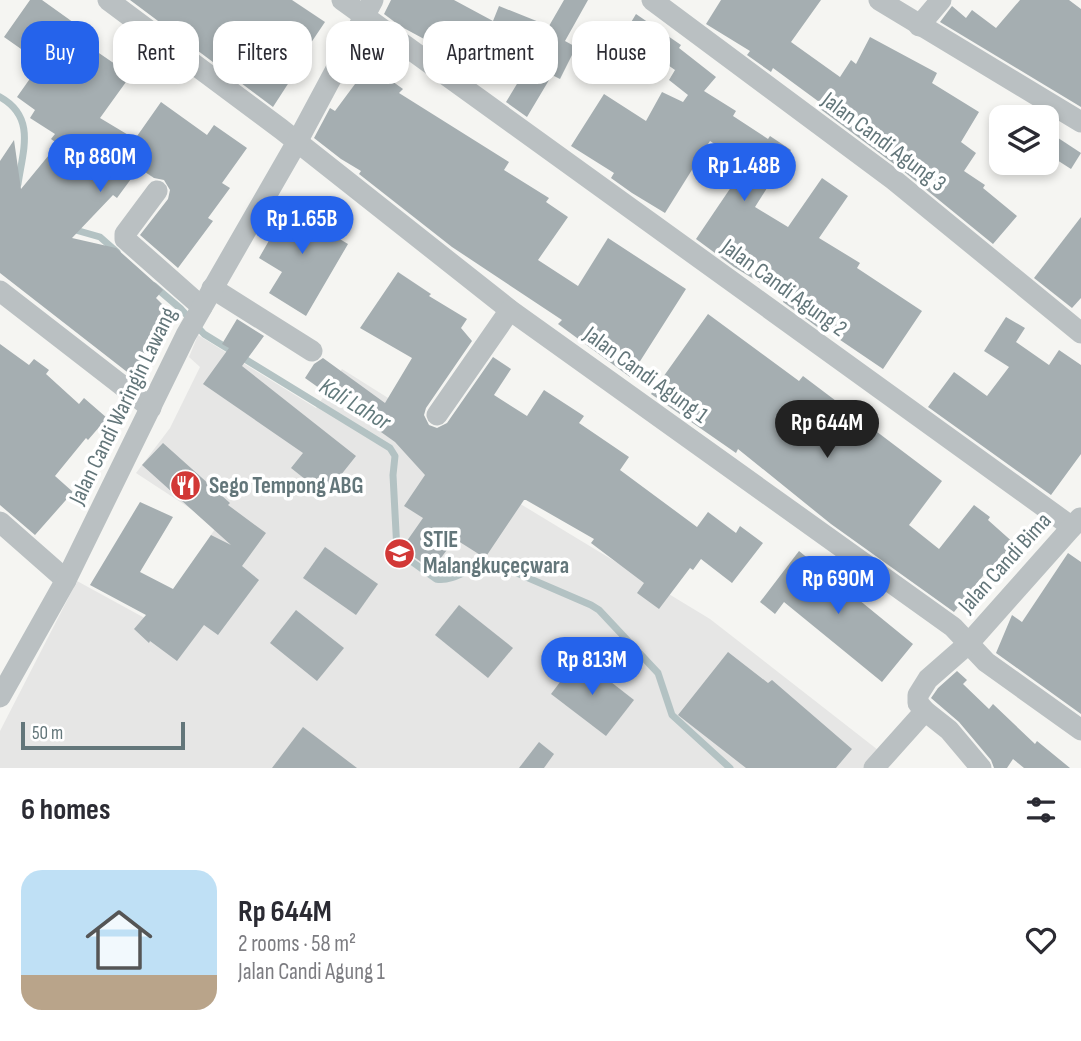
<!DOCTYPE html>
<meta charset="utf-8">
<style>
:root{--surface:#fff;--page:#f7f7f7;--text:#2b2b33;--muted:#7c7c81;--accent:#2563eb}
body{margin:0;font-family:"Sofia Sans Condensed",sans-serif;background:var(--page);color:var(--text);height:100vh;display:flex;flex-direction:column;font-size:26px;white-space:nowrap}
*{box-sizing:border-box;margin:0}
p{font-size:23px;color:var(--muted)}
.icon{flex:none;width:38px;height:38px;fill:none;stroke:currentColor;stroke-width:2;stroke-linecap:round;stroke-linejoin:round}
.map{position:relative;height:768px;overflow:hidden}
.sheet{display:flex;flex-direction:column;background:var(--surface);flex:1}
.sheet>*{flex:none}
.guide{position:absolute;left:21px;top:21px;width:700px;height:63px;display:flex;gap:14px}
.buttons{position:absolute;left:989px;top:105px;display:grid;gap:14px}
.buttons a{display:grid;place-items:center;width:70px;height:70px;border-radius:14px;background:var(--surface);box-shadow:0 4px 10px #0003;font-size:35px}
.scale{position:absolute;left:21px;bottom:18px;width:164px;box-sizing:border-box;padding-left:7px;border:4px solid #63767a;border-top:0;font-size:19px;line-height:24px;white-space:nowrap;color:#63767a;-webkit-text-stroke:5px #fff;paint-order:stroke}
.price{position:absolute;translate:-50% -60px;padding:0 16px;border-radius:24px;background:var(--accent);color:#fff;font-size:23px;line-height:46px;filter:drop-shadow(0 2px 4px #0008)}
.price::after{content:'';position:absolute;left:50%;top:42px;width:21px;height:16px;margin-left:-10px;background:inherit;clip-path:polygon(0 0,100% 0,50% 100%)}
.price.on{background:#222;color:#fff}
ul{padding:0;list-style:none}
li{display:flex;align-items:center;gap:21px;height:175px;padding:0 21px}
li span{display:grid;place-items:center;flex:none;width:196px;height:140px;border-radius:21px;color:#555}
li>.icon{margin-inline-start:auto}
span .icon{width:84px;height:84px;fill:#fffc;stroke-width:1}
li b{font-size:30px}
h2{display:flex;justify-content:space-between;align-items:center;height:84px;padding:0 21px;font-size:30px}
.tag{padding:0 24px;border-radius:21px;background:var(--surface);box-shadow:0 4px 10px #0003;font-size:24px;line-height:63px}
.tag.on{background:var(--accent);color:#fff}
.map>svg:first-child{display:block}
.built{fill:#e6e6e5}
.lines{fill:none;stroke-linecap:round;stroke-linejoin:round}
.stream{stroke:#b3c2c3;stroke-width:7}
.building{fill:#a5aeb1}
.minor{stroke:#bac0c2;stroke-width:21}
.labels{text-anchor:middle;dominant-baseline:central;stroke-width:7;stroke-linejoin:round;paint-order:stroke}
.street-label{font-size:23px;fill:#63767a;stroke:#fff}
.poi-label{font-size:23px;font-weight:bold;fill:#63767a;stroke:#fff;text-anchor:start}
.water-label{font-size:24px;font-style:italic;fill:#637b7d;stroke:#fff}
</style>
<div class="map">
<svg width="1081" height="768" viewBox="0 0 1081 768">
<rect width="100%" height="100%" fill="#f5f5f2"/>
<polygon class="built" points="198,335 316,408 342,369 420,418 443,457 710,619 878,750 865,768 0,768 0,731 77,581 152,622 217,526 136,473 170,428 200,367 189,357"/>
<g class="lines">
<g class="stream">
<path d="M 0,97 C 36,117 23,150 18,184"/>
<polyline points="72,229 100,237 117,252"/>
<path d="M 154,286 L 181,309 L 204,334 L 390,448 L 395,456 L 393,475 L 397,551 L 436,579 C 453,583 473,565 491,562 L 591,605 L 599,610 L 658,673 L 672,715 L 730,768"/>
</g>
</g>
<g class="building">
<polygon points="30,0 42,0 84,30 81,34 99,46 96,51 131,75 100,118 135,139 161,102 207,135 214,125 247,148 222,183 230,188 208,218 213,221 178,268 140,235 168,199 170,190 164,180 154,178 139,168 117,198 113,195 72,238 116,248 163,290 156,298 177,319 140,382 0,273 0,161 14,140 21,189 58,144 51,139 55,134 30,118 35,110 17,97 41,63 4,37"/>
<polygon points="130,0 292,0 325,22 292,71 295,73 273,107"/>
<polygon points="391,0 454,0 493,21 499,6 549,26 564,0 588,0 565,41 576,47 560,79 552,75 527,117 506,102 538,49 496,32 475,71 448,57 450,53 400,26 384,14"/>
<polygon points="721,0 821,0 791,42 840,77 851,60 856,64 870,37 937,73 932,83 979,112 961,142 976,153 964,171 985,185 983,188 1017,216 993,244 902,170 819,108 822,104 773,68 771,72 747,55 750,51 706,24"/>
<polygon points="1020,0 1069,0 1081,9 1081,107 940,22 952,6 966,18 972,10 996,28"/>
<polygon points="636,14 681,45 679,48 716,77 704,91 736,111 733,116 768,139 770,136 791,150 755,207 788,227 822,178 848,196 819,238 860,263 857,268 922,311 883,369 821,327 820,329 783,302 785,298 734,267 696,239 746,165 710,141 665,213 632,193 611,178 614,173 571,146 604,94 646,121 662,92 683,102 688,95 669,80 675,70 639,45 638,48 621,39"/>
<polygon points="360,58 403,89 399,93 509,162 504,170 549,198 546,202 568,217 538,260 578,286 608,238 686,289 630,377 558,324 562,320 452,247 359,174 361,171 341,159 314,138 330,108 335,111 355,84 346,78"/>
<polygon points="1046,130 1081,153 1071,169 1046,153"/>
<polygon points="294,197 329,218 323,229 348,244 306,316 269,293 282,272 259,258"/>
<polygon points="1081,217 1081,298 1072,308 1034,278"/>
<polygon points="398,272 431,294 429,296 467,319 461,328 472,341 426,408 424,415 429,425 437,428 447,423 493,357 511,369 494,395 527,416 544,390 584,416 579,423 629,457 620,470 697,527 708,512 736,533 740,526 763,543 732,583 701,559 693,570 690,568 659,609 637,593 644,583 591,543 594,539 526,500 524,500 485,558 455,539 432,570 402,548 423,518 404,506 425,475 395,442 305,378 314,364 323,358 385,403 412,358 360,328"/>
<polygon points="708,314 799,381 803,376 942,481 909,525 939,549 974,505 990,517 988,520 1016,545 994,571 990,567 954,612 831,524 738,449 736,453 651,394"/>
<polygon points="1006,317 1025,328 1016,342 1049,365 1059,350 1081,365 1081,454 1051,495 928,407 954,372 987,396 1009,367 984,351"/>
<polygon points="237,319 264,336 242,366 356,456 325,495 291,468 303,453 203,384 229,348 222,344"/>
<polygon points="0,344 29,365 34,359 49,370 46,374 79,404 84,398 107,418 88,440 86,438 55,476 73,492 35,535 0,505"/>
<polygon points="163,443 230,503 228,505 266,533 242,566 259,580 218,635 204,625 177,661 150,641 149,643 134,629 146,615 90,585 140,502 173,517 140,572 173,589 211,535 231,545 142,465"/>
<polygon points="325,547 378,584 356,615 303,578"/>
<polygon points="799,551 913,644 882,682 784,602 775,614 760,602"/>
<polygon points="1068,553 1081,562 1081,714 996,653 1012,615 1022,622"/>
<polygon points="459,605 513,648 488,678 435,635"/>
<polygon points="296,610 344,648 317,681 270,643"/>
<polygon points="728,652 768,683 772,680 852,749 836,768 746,768 678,715"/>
<polygon points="579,657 634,700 606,736 551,694"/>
<polygon points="957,671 967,680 963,684 989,709 993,704 1035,744 1037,741 1070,768 1024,768 1013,759 1007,768 994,768 991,760 959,722 931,698 938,688"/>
<polygon points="303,727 357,768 272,768"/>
<polygon points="539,742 554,754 544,768 519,768"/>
</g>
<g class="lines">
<g class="minor">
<polyline points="108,0 281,129 510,310 953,627 986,662 1081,730"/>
<polyline points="342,0 1072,527"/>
<polyline points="652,0 894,180 1081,333"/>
<polyline points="879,0 1081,122"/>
<polyline points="919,26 941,0"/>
<polyline points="157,191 125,234 125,239 202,307"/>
<polyline points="212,288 312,351"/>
<polyline points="0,291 151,408"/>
<polyline points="437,415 510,310"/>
<polyline points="0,522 66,580"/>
<polyline points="0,697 66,580 186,335 297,142 373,0"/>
<polyline points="874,768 925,711"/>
<polyline points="981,768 949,730 925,711 918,703 918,695 928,679 968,644 1080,518"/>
</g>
</g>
<defs>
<symbol id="restaurant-disc" viewBox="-11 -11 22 22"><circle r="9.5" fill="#d23836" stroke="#fff"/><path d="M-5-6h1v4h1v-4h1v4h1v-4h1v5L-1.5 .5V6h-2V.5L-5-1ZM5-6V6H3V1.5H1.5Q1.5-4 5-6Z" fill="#fff"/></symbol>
<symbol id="university-disc" viewBox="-11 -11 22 22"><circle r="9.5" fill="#d23836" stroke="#fff"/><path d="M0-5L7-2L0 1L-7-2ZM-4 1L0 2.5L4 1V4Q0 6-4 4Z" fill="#fff"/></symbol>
</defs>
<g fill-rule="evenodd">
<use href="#restaurant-disc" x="168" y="468" width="35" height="35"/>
<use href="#university-disc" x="382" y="536" width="35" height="35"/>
</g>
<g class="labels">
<g class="street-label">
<text transform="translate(884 142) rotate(37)">Jalan Candi Agung 3</text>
<text transform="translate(784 288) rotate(36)">Jalan Candi Agung 2</text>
<text transform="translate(646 375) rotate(36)">Jalan Candi Agung 1</text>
<text transform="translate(123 406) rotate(-64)">Jalan Candi Waringin Lawang</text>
<text transform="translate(1005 563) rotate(-48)">Jalan Candi Bima</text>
</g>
<g class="poi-label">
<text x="209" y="486">Sego Tempong ABG</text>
<text x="423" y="540">STIE<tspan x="423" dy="26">Malangkuçeçwara</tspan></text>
</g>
<g class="water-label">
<text transform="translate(355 404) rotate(31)">Kali Lahor</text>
</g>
</g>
</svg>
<div class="buttons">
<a><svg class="icon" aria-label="layers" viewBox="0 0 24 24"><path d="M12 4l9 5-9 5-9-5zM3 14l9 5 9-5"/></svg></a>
</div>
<div class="scale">50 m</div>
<b class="price" style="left:100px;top:194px">Rp 880M</b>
<b class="price" style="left:744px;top:203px">Rp 1.48B</b>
<b class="price" style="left:302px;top:256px">Rp 1.65B</b>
<b class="price on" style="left:827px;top:460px">Rp 644M</b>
<b class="price" style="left:838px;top:616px">Rp 690M</b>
<b class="price" style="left:592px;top:697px">Rp 813M</b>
<div class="guide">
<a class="tag on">Buy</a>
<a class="tag">Rent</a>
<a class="tag">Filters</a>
<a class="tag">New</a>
<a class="tag">Apartment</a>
<a class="tag">House</a>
</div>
</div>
<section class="sheet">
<h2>6 homes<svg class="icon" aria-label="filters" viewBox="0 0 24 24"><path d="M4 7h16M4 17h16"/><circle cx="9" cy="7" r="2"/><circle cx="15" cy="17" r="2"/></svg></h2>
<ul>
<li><span style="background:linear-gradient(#bfe0f5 75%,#b9a48a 0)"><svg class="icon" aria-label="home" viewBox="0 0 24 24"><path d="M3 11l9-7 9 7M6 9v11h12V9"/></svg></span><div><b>Rp 644M</b><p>2 rooms · 58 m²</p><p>Jalan Candi Agung 1</p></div><svg class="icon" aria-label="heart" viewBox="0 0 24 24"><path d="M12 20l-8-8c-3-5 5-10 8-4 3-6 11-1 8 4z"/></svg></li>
</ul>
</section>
